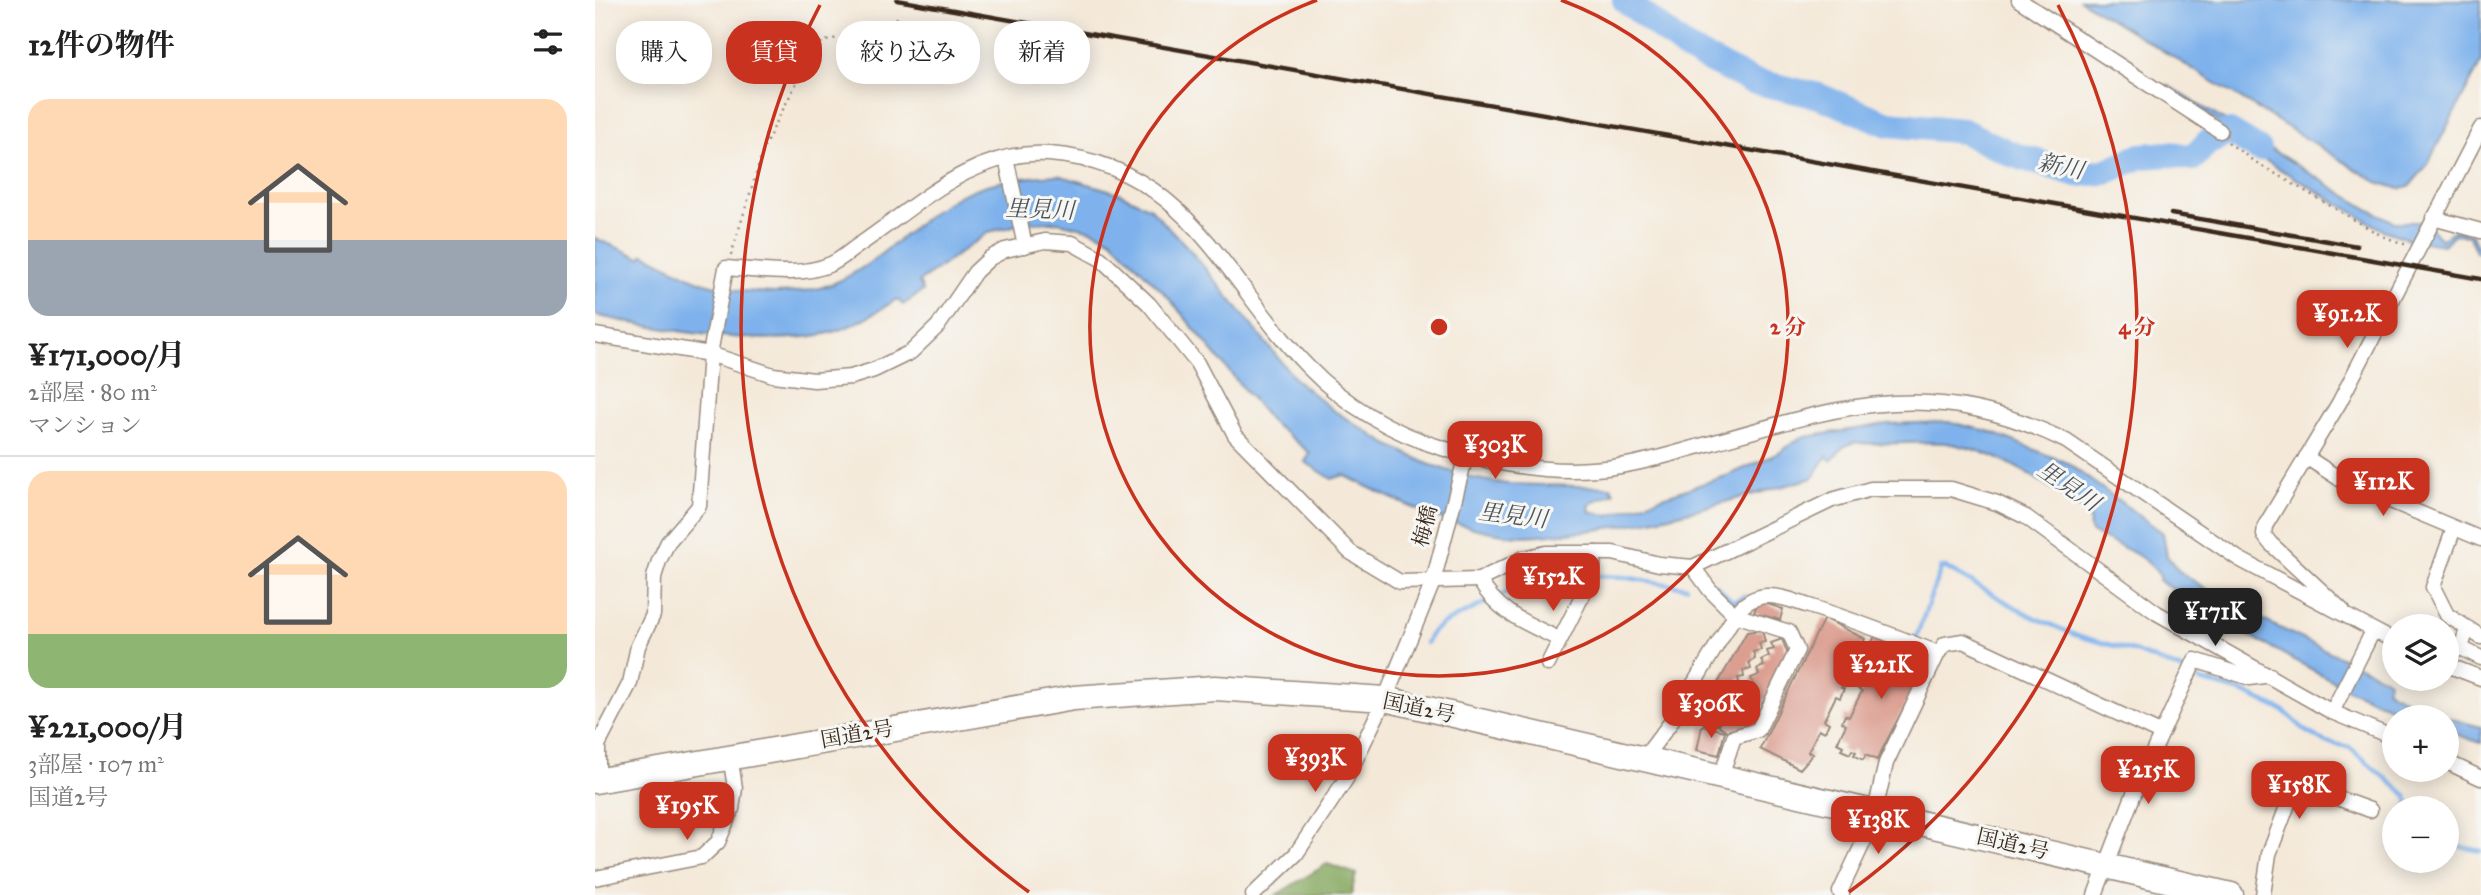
<!DOCTYPE html>
<html lang="ja">
<meta charset="utf-8">
<style>
:root{--surface:#fff;--page:#f2f2f2;--text:#222;--muted:#767676;--line:#e0e0e0;--accent:#c8321e}
body{margin:0;font-family:"IM FELL Great Primer","Noto Serif JP",serif;background:var(--page);color:var(--text);height:100vh;display:flex;flex-direction:column;font-size:26px;white-space:nowrap}
*{box-sizing:border-box;margin:0}
p{font-size:23px;color:var(--muted)}
.icon{flex:none;width:38px;height:38px;fill:none;stroke:currentColor;stroke-width:2;stroke-linecap:round;stroke-linejoin:round}
.map{position:relative;flex:1;overflow:hidden}
.panel{display:flex;flex-direction:column;background:var(--surface);width:595px}
.panel>*{flex:none}
.hud{position:absolute;left:21px;top:21px;width:665px;height:63px;display:flex;gap:14px}
.controls{position:absolute;left:1787px;top:614px;display:grid;gap:14px}
.controls a{display:grid;place-items:center;width:77px;height:77px;border-radius:50%;background:var(--surface);box-shadow:0 4px 18px #0003;font-size:35px}
.price{position:absolute;translate:-50% -60px;padding:0 16px;border-radius:14px;background:var(--accent);color:#fff;font-size:23px;line-height:46px;filter:drop-shadow(0 2px 4px #0008)}
.price::after{content:'';position:absolute;left:50%;top:42px;width:21px;height:16px;margin-left:-10px;background:inherit;clip-path:polygon(0 0,100% 0,50% 100%)}
.price.selected{background:#222;color:#fff}
ul{padding:0;list-style:none}
li{display:grid;align-content:center;gap:14px;height:371px;padding:0 28px}
li+li{border-top:2px solid var(--line)}
li span{display:grid;place-items:center;height:217px;border-radius:21px;color:#555}
li>.icon{margin-inline-start:auto}
span .icon{width:126px;height:126px;fill:#fffc;stroke-width:1}
li b{font-size:30px}
h2{display:flex;justify-content:space-between;align-items:center;height:84px;padding:0 28px;font-size:30px}
.pill{padding:0 24px;border-radius:28px;background:var(--surface);box-shadow:0 4px 18px #0003;font-size:24px;line-height:63px}
.pill.selected{background:var(--accent);color:#fff}
main{display:flex;flex:1;min-height:0}
.map>svg:first-child{display:block}
.forest{fill:#81a55a;stroke:#5e683c;stroke-width:2}
.water{fill:#7fb2ec;stroke:#5d6e85;stroke-width:2}
.lines{fill:none;stroke-linecap:round;stroke-linejoin:round}
.stream{stroke:#7fb2ec;stroke-width:4.5}
.river{stroke:#7fb2ec;stroke-width:26}
.building{fill:#dc9e91}
.street-casing{stroke:#988a7c;stroke-width:17}
.highway-casing{stroke:#988a7c;stroke-width:27}
.path{stroke:#988a7c;stroke-width:2.5;stroke-dasharray:2 5;stroke-linecap:butt}
.street{stroke:#fff;stroke-width:14}
.highway{stroke:#fff;stroke-width:24}
.rail{stroke:#3b2a1e;stroke-width:4.5}
.ring{fill:none;stroke:#c8321e;stroke-width:3.5}
.labels{text-anchor:middle;dominant-baseline:central;stroke-width:6;stroke-linejoin:round;paint-order:stroke}
.street-label{font-size:21px;fill:#3b2a1e;stroke:#f6f6f2}
.water-label{font-size:23px;font-style:italic;fill:#4f535c;stroke:#f6f6f2}
.centre{fill:#c8321e;stroke:#f6f6f2;stroke-width:3.5}
.ring-label{font-size:21px;text-anchor:middle;font-weight:bold;fill:#c8321e;stroke:#f6f6f2;stroke-width:6;stroke-linejoin:round;paint-order:stroke}
</style>
<main>
<section class="panel">
<h2>12件の物件<svg class="icon" aria-label="filters" viewBox="0 0 24 24"><path d="M4 7h16M4 17h16"/><circle cx="9" cy="7" r="2"/><circle cx="15" cy="17" r="2"/></svg></h2>
<ul>
<li><span style="background:linear-gradient(#ffd9b3 65%,#9aa5b1 0)"><svg class="icon" aria-label="home" viewBox="0 0 24 24"><path d="M3 11l9-7 9 7M6 9v11h12V9"/></svg></span><div><b>¥171,000/月</b><p>2部屋 · 80 m²</p><p>マンション</p></div></li>
<li><span style="background:linear-gradient(#ffd9b3 75%,#8fb573 0)"><svg class="icon" aria-label="home" viewBox="0 0 24 24"><path d="M3 11l9-7 9 7M6 9v11h12V9"/></svg></span><div><b>¥221,000/月</b><p>3部屋 · 107 m²</p><p>国道2号</p></div></li>
</ul>
</section>
<div class="map">
<svg width="1886" height="895" viewBox="0 0 1886 895">
<rect width="100%" height="100%" fill="#f6f6f2"/>
<filter id="ink" filterUnits="userSpaceOnUse"><feTurbulence type="fractalNoise" baseFrequency=".0143" numOctaves="2"/><feDisplacementMap in="SourceGraphic" scale="14" xChannelSelector="R" yChannelSelector="G"/><feConvolveMatrix kernelMatrix="1 2 1 2 8 2 1 2 1" color-interpolation-filters="sRGB"/></filter>
<filter id="wash" filterUnits="userSpaceOnUse"><feTurbulence type="fractalNoise" baseFrequency=".00686" numOctaves="4" result="noise"/><feDisplacementMap in="SourceGraphic" scale="28" xChannelSelector="R" yChannelSelector="G"/><feGaussianBlur stdDeviation="1.57" result="paint"/><feColorMatrix in="noise" values="0 0 0 0 0 0 0 0 0 0 0 0 0 0 0 0 0 1.4 0 .05"/><feComposite in="paint" operator="in"/></filter>
<g filter="url(#wash)">
<rect width="100%" height="100%" fill="#f4e9d9"/>
<polygon class="forest" points="732,864 761,874 756,895 681,895"/>
<g class="water">
<polygon points="1485,0 1886,0 1886,62 1832,165 1814,187 1805,189 1782,182"/>
<polygon points="1572,85 1773,209 1799,222 1830,222 1846,240 1859,230 1877,234 1882,246 1886,247 1886,253 1881,252 1874,236 1859,234 1849,245 1816,240 1788,230 1641,143 1630,127 1570,89"/>
<path d="M 463,175 L 524,193 L 555,208 L 595,250 L 701,380 L 738,410 L 792,444 L 833,464 L 877,478 L 912,484 L 1016,487 L 1019,493 L 997,502 L 994,507 L 995,512 L 1014,515 L 1134,475 L 1184,453 L 1205,438 L 1291,424 L 1354,422 L 1396,432 L 1472,463 L 1568,533 L 1572,556 L 1584,571 L 1636,605 L 1788,677 L 1794,681 L 1792,689 L 1832,712 L 1886,727 L 1886,743 L 1852,731 L 1852,718 L 1818,717 L 1755,690 L 1612,613 L 1564,580 L 1565,576 C 1547,550 1520,547 1495,531 L 1494,515 C 1452,483 1404,451 1350,443 C 1331,441 1270,446 1259,442 L 1248,447 L 1236,461 L 1232,456 L 1218,478 C 1132,501 1046,529 957,534 C 943,535 928,537 914,535 C 854,527 802,502 749,475 L 737,479 L 710,462 L 715,453 L 675,421 L 573,297 L 516,239 L 497,230 L 463,222 L 430,223 L 394,232 L 324,282 L 328,291 L 308,305 L 302,299 C 279,314 257,328 230,334 C 165,347 64,330 0,315 L 0,238 L 46,258 L 49,254 C 72,264 95,280 121,286 C 155,294 204,297 237,284 C 282,266 315,225 355,201 C 387,181 427,177 463,175 Z"/>
</g>
<g class="lines">
<g class="stream">
<polyline points="1120,585 1138,602 1150,596"/>
<polyline points="1321,638 1346,568 1351,568 1436,616 1480,635 1541,652 1599,675 1606,681 1647,692 1689,711 1712,732 1731,742 1754,747 1811,795 1814,802 1811,808"/>
<polyline points="831,643 836,633 848,624 950,573 1028,577 1091,587"/>
<polyline points="1799,833 1799,834"/>
<polyline points="1852,844 1886,851"/>
</g>
<polyline class="river" points="1030,0 1093,50 1157,81 1224,96 1293,124 1368,131 1416,154 1482,174 1510,172 1546,156 1575,154 1598,158 1612,143 1635,132 1663,149"/>
</g>
<g id="blocks">
<g class="building">
<polygon points="1163,601 1188,609 1185,620 1159,613"/>
<polygon points="1229,618 1270,639 1261,656 1266,660 1262,667 1257,664 1246,688 1249,689 1245,698 1241,696 1229,720 1234,723 1230,732 1224,729 1213,752 1218,754 1205,769 1165,749"/>
<polygon points="1167,630 1170,642 1164,643 1166,650 1158,652 1160,659 1154,662 1156,669 1148,671 1149,677 1143,678 1145,687 1138,689 1140,697 1134,698 1136,705 1127,707 1129,714 1123,715 1119,723 1109,724 1105,715 1152,632"/>
<polygon points="1280,636 1332,662 1282,760 1271,755 1268,760 1259,755 1261,752 1257,750 1255,754 1246,750 1248,746 1242,743 1251,725 1247,722 1250,715 1254,717 1267,691 1263,689 1266,682 1271,684 1285,658 1279,655 1282,650 1275,646"/>
<polygon points="1187,639 1192,652 1195,651 1157,725 1132,731 1123,725 1138,710 1139,714 1144,711 1141,706 1149,702 1146,697 1154,693 1152,688 1159,685 1156,678 1164,675 1162,669 1169,666 1166,660 1174,656 1172,651 1179,649 1176,643"/>
<polygon points="1107,726 1130,731 1124,755 1102,750"/>
</g>
</g>
</g>
<g filter="url(#ink)">
<use href="#blocks" fill-opacity="0" stroke="#988a7c" stroke-width="2"/>
<g class="lines">
<defs>
<g id="street">
<polyline points="1424,0 1625,131"/>
<polyline points="411,158 430,246"/>
<polyline points="1838,218 1886,231"/>
<polyline points="0,335 115,354 178,375 219,380 256,377 279,370 316,352 343,326 380,272 395,258 410,250 450,241 477,243 506,259 554,304 602,363 640,435 755,552 805,582 884,580 929,558 951,553 1018,553 1064,564 1098,567 1237,500 1276,489 1356,489 1402,503 1431,517 1562,613 1737,712 1799,738"/>
<polyline points="1711,457 1748,481 1886,539"/>
<polyline points="1859,528 1838,587 1852,615 1886,637"/>
<path d="M 1098,567 L 1115,590 L 1140,615 C 1148,604 1157,597 1171,596 C 1185,595 1201,602 1214,606 C 1258,620 1300,636 1343,653"/>
<path d="M 884,580 C 903,613 931,623 964,639"/>
<polyline points="1748,611 1675,543 1669,535 1670,526 1744,403 1886,128"/>
<polyline points="1866,648 1886,658"/>
<polyline points="1852,649 1860,651 1866,648 1872,629"/>
<polyline points="953,664 996,578 1000,553"/>
<polyline points="1852,665 1886,678"/>
<polyline points="1737,712 1778,631"/>
<polyline points="1049,758 1074,725 1140,615 1194,632 1202,650 1163,730 1139,737 1126,776"/>
<polyline points="1852,762 1886,778"/>
<path d="M 3,781 L 3,745 L 35,683 L 43,646 L 58,615 L 59,577 L 64,561 L 73,542 L 104,506 L 115,354 L 131,268 C 165,270 204,278 236,264 C 247,259 257,249 267,243 C 324,204 379,149 454,154 C 593,164 630,282 713,367 C 749,404 797,433 847,448 C 904,466 965,476 1025,466 C 1058,461 1089,450 1120,442 C 1252,404 1340,377 1471,441 L 1644,559 L 1799,641"/>
<polyline points="0,878 107,857 123,842 137,809 140,788 135,755"/>
<polyline points="658,895 701,854 751,779 790,699 838,582 871,455"/>
<polyline points="1247,895 1245,892 1277,824 1291,763 1343,653 1350,644 1368,641 1565,733"/>
<polyline points="1500,895 1538,796 1600,660 1655,678 1675,675"/>
<polyline points="1668,895 1674,854 1701,783 1775,810"/>
</g>
<polyline id="highway" points="0,781 479,698 620,688 790,699 1636,895"/>
</defs>
<use href="#street" class="street-casing"/>
<use href="#highway" class="highway-casing"/>
<g class="path">
<polyline points="1633,142 1657,160 1787,236 1812,245"/>
<polyline points="136,255 170,145 213,60 227,42 253,35 283,36 305,15"/>
</g>
<use href="#street" class="street"/>
<use href="#highway" class="highway"/>
<g class="rail">
<polyline points="302,0 1886,279"/>
<polyline points="1576,214 1762,246"/>
</g>
</g>
</g>
<g class="ring">
<path d="M966 0A349 349 0 1 1 722 0"/>
<path d="M434 892A698 698 0 0 1 225 5M1463 5A698 698 0 0 1 1254 892"/>
</g>
<g class="labels">
<g class="street-label">
<text transform="translate(830 526) rotate(-76)">梅橋</text>
<text transform="translate(824 708) rotate(12)">国道2号</text>
<text transform="translate(262 734) rotate(-10)">国道2号</text>
<text transform="translate(1418 844) rotate(13)">国道2号</text>
</g>
<g class="water-label">
<text transform="translate(1466 166) rotate(12)">新川</text>
<text transform="translate(445 209) rotate(2)">里見川</text>
<text transform="translate(1474 486) rotate(34)">里見川</text>
<text transform="translate(918 515) rotate(7)">里見川</text>
</g>
</g>
<circle cx="844" cy="327" r="10" class="centre"/>
<g class="ring-label">
<text x="1193" y="334">2 分</text>
<text x="1542" y="334">4 分</text>
</g>
</svg>
<div class="controls">
<a><svg class="icon" aria-label="layers" viewBox="0 0 24 24"><path d="M12 4l9 5-9 5-9-5zM3 14l9 5 9-5"/></svg></a>
<a>+</a>
<a>−</a>
</div>
<b class="price" style="left:1752px;top:350px">¥91.2K</b>
<b class="price" style="left:900px;top:481px">¥303K</b>
<b class="price" style="left:1788px;top:518px">¥112K</b>
<b class="price" style="left:958px;top:613px">¥152K</b>
<b class="price selected" style="left:1620px;top:648px">¥171K</b>
<b class="price" style="left:1286px;top:701px">¥221K</b>
<b class="price" style="left:1116px;top:740px">¥306K</b>
<b class="price" style="left:720px;top:794px">¥393K</b>
<b class="price" style="left:1553px;top:806px">¥215K</b>
<b class="price" style="left:1704px;top:821px">¥158K</b>
<b class="price" style="left:92px;top:842px">¥195K</b>
<b class="price" style="left:1283px;top:856px">¥138K</b>
<div class="hud">
<a class="pill">購入</a>
<a class="pill selected">賃貸</a>
<a class="pill">絞り込み</a>
<a class="pill">新着</a>
</div>
</div>
</main>
